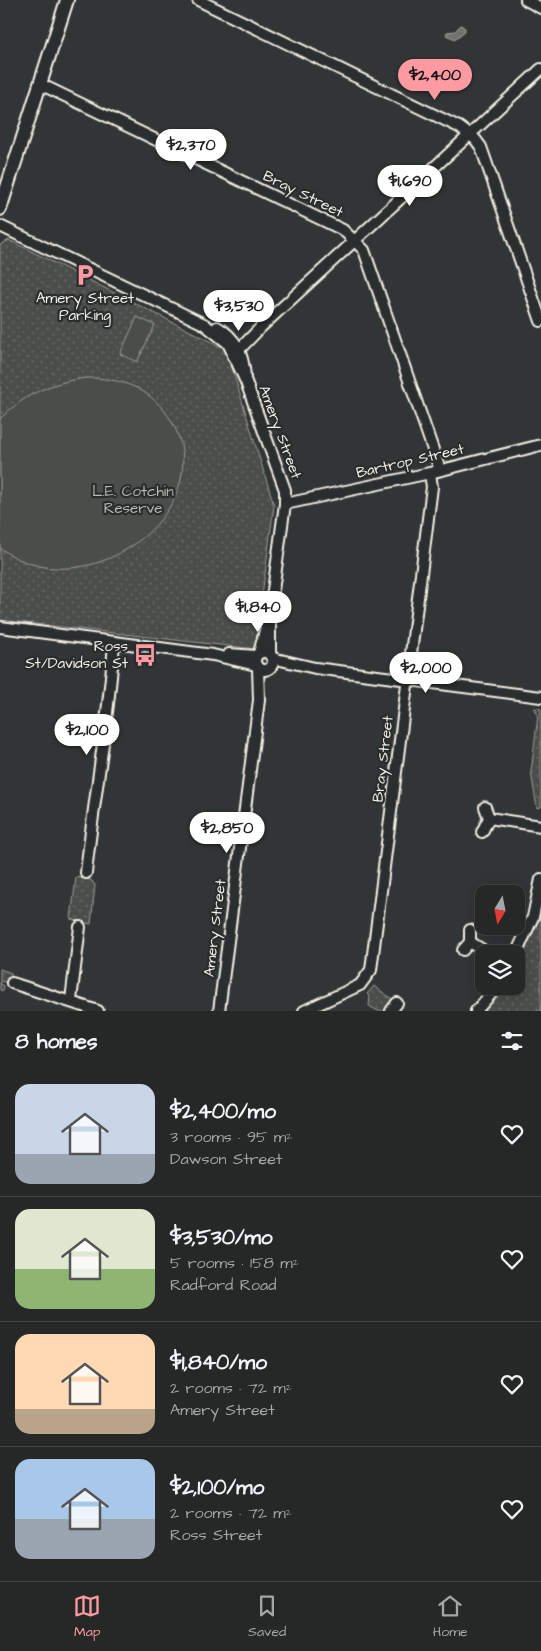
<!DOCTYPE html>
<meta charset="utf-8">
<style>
:root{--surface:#262828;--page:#323434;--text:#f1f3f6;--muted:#a4a6a8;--line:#424445;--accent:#ff9aa2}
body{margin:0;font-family:"Architects Daughter",sans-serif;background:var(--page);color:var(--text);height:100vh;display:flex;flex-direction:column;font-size:19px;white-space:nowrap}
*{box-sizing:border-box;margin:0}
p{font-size:16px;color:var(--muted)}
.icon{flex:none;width:28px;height:28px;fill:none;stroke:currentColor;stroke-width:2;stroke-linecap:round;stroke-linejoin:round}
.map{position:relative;height:1011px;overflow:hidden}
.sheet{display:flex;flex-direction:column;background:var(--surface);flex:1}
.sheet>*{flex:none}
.needle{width:32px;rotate:190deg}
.tools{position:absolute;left:475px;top:885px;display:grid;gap:10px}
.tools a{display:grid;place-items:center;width:50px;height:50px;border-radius:10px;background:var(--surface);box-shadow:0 2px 12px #0003,0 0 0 1px var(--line);font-size:25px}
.price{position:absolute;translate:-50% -42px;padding:0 11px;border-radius:18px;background:#fff;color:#222;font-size:16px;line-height:32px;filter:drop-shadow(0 1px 2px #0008)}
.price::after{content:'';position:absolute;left:50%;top:30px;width:15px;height:11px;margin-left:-8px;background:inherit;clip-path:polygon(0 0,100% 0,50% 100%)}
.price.selected{background:var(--accent);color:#111}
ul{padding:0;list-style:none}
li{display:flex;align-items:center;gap:15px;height:125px;padding:0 15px}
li+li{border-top:1px solid var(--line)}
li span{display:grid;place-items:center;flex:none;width:140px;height:100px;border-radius:15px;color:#555}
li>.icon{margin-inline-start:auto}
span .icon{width:60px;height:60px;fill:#fffc;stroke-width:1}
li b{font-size:21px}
h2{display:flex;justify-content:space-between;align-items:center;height:60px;padding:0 15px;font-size:21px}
.dock{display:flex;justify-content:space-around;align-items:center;height:70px;border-top:1px solid var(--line);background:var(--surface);font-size:14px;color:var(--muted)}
.dock a{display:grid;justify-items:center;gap:2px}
.dock .selected{color:var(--accent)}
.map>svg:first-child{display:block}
.green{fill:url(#green-dots);stroke:#a09f9a}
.pitch{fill:#4b4d4c;stroke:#a09f9a}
.water{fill:#727370;stroke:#a6a5a0}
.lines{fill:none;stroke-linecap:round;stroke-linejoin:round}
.stream{stroke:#a6a5a0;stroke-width:2.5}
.minor-casing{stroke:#f4f1e8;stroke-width:14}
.tertiary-casing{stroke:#f4f1e8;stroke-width:16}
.minor{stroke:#2a2d2e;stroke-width:10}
.tertiary{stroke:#2a2d2e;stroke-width:12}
.labels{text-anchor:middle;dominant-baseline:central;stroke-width:4.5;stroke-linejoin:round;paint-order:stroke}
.street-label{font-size:15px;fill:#f4f1e8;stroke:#2a2d2e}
.poi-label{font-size:15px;fill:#f4f1e8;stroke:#2a2d2e}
.park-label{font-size:15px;fill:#b9b8b1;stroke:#2a2d2e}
</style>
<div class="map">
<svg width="541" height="1011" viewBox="0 0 541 1011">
<defs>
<pattern id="green-dots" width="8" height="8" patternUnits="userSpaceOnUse" patternTransform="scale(1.25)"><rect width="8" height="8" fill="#4b4d4c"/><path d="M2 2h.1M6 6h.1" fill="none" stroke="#666766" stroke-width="1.8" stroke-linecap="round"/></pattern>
</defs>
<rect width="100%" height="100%" fill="#323535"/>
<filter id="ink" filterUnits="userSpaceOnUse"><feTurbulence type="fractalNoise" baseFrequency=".02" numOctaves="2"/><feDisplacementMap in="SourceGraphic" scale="10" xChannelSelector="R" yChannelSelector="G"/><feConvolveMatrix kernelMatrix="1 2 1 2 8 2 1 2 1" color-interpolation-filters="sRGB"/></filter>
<g filter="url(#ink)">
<g class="green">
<polygon points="9,240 226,349 274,505 255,649 0,620 0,245"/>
<polygon points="534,708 541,709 541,807 537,808 531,772 538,715"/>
<polygon points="76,877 91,880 95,885 91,924 71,919"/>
<polygon points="541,898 541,1011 484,1011 503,986 516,986 516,964 533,926"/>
<polygon points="0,969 11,973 12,980 8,984 2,981 0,983 4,986 3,991 0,990"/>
<polygon points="374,986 395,1001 389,1011 378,1011 369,1006 370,997 367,994"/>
</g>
<g class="pitch">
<polygon points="137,317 155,325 137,362 120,354"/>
<path d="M 88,378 C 117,378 144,386 163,409 C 236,499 91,616 0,548 L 0,419 C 24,394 54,381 88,378 Z"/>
</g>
<polygon class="water" points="461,25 465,28 465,31 455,39 446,35 447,32 455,31"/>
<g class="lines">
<polyline class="stream" points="538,920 541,919"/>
<defs>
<g id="minor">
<polyline points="198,0 459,127 475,139 481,147 541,321"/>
<polyline points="526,0 541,8"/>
<polyline points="40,84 343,230 364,250 440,470"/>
<polyline points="0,226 204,324 228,343 246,382 285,490 285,504 270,612 259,653"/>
<path d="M 217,327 C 237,338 243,355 245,376"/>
<polyline points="233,356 262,326 541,69"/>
<polyline points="285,504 430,473 541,445"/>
<polyline points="270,625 270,655"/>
<polyline points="0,627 213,655 256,665"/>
<circle cx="264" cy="661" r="9"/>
<polyline points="229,654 256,656"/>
<polyline points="272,658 315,668 541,697"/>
<polyline points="489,818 541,826"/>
<polyline points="482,832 489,818 485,807"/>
<path d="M 86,873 C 94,796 109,720 114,642"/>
<polyline points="470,942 489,954"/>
<polyline points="463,950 470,942 470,930"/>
<polyline points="516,954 533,917 541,879"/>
<polyline points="12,983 98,1011"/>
<polyline points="71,1000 80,927"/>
<polyline points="219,1011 259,700 258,668"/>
<polyline points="304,1011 360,985 371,970 432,487 430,473"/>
<polyline points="391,1011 397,1003"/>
<polyline points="476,1011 498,986"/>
</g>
<polyline id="tertiary" points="0,209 67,0"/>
</defs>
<use href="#minor" class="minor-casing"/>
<use href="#tertiary" class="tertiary-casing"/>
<use href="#minor" class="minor"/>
<use href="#tertiary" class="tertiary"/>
</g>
</g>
<defs>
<symbol id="parking-bare" viewBox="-9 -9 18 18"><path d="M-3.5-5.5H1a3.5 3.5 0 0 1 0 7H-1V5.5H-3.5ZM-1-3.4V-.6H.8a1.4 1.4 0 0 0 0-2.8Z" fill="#ff9aa2" stroke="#2a2d2e" stroke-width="2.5" paint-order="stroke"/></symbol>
<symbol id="bus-bare" viewBox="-9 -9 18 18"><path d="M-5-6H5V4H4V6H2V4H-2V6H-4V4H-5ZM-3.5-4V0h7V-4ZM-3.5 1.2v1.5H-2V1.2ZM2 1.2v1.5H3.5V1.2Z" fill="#ff9aa2" stroke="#2a2d2e" stroke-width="2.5" paint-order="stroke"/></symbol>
</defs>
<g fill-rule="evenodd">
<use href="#parking-bare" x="69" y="259" width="32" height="32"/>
<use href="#bus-bare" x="129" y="639" width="32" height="32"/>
</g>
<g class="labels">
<g class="street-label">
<text transform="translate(303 194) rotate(26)">Bray Street</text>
<text transform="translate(280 432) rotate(70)">Amery Street</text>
<text transform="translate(410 461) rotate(-13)">Bartrop Street</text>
<text transform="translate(383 759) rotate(-83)">Bray Street</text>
<text transform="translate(215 928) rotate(-83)">Amery Street</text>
</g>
<g class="poi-label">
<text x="85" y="298">Amery Street<tspan x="85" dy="17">Parking</tspan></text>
<text x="128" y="646" text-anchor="end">Ross<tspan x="128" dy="17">St/Davidson St</tspan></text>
</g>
<g class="park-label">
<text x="133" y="491">L.E. Cotchin<tspan x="133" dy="17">Reserve</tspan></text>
</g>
</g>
</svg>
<div class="tools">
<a><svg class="needle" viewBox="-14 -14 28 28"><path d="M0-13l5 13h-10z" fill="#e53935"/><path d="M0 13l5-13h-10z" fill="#a4a6a8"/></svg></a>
<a><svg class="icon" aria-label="layers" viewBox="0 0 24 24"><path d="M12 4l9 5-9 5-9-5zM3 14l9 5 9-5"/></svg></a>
</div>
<b class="price selected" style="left:435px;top:101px">$2,400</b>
<b class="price" style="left:191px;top:171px">$2,370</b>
<b class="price" style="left:410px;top:207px">$1,690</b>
<b class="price" style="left:239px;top:332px">$3,530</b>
<b class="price" style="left:258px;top:633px">$1,840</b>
<b class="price" style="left:426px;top:694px">$2,000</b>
<b class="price" style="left:87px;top:756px">$2,100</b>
<b class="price" style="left:227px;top:854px">$2,850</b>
</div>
<section class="sheet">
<h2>8 homes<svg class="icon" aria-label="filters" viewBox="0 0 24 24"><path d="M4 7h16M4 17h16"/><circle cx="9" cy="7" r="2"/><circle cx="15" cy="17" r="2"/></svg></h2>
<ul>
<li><span style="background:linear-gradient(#c9d6e8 70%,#9aa5b1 0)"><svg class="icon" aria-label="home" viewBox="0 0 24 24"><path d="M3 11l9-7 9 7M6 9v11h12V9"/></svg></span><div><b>$2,400/mo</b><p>3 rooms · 95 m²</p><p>Dawson Street</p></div><svg class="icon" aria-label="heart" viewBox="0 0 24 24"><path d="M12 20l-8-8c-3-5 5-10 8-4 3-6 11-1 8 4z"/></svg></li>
<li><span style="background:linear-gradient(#dfe7d0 60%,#8fb573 0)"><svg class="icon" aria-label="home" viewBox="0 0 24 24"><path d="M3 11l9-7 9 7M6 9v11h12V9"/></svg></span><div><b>$3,530/mo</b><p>5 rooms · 158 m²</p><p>Radford Road</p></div><svg class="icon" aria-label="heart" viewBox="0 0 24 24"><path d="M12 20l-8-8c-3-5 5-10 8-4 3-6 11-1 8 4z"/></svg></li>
<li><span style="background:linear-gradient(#ffd9b3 75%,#b9a48a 0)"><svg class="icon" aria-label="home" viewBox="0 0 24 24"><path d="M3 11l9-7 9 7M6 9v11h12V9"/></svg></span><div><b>$1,840/mo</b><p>2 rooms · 72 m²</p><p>Amery Street</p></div><svg class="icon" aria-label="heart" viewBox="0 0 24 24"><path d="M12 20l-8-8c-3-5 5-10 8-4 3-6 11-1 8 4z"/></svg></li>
<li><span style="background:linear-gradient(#a9c7e8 60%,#9aa5b1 0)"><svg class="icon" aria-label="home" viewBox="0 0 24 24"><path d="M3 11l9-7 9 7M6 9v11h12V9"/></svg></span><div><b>$2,100/mo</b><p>2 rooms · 72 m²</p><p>Ross Street</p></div><svg class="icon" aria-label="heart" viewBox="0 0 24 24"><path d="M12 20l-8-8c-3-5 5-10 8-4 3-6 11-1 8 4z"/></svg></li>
</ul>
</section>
<nav class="dock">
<a class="selected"><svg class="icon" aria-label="map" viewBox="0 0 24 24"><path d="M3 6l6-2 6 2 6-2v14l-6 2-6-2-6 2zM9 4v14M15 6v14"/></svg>Map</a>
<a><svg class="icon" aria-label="saved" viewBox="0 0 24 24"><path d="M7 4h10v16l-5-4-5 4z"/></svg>Saved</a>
<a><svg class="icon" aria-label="home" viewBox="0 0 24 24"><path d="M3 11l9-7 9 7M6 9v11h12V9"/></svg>Home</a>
</nav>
